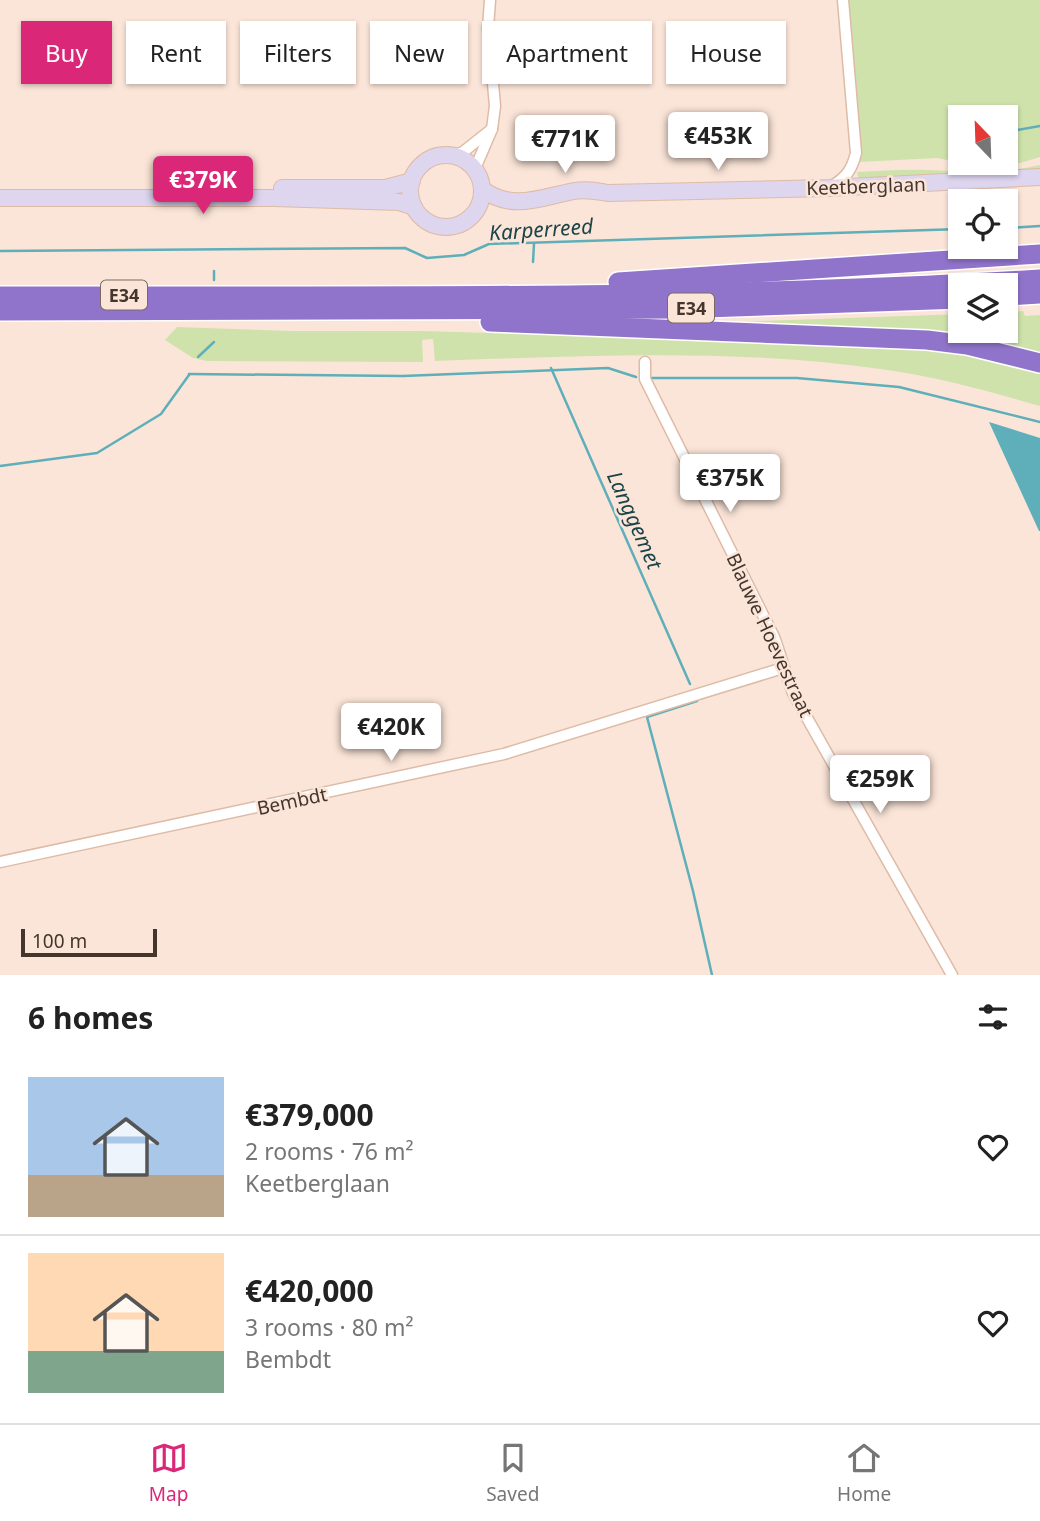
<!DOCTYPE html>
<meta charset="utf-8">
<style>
:root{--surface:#fff;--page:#f6f6f6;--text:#222;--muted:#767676;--line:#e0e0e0;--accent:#db2777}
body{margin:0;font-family:"Noto Sans",sans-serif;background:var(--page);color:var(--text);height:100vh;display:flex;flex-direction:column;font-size:26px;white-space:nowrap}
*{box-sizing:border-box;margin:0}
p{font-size:23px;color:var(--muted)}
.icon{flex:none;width:38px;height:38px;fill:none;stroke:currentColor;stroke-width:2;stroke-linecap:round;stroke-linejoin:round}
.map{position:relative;height:975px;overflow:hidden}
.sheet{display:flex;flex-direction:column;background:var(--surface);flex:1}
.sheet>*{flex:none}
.banner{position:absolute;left:21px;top:21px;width:999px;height:63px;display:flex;gap:14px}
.needle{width:46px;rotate:337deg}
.buttons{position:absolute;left:948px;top:105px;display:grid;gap:14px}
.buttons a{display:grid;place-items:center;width:70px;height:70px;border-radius:0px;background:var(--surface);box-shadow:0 2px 5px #0004;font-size:35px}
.scale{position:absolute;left:21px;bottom:18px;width:136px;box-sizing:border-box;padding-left:7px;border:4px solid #44362d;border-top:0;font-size:19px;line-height:24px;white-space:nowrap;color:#44362d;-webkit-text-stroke:5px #fbe5d8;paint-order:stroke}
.price{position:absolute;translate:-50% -60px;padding:0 16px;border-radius:7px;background:#fff;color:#222;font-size:23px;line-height:46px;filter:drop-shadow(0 2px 4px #0008)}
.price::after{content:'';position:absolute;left:50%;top:42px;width:21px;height:16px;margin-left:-10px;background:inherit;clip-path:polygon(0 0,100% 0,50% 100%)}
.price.selected{background:var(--accent);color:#fff}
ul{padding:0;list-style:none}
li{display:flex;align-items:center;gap:21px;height:175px;padding:0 28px}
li+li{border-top:2px solid var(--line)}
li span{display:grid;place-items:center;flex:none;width:196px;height:140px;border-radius:0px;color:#555}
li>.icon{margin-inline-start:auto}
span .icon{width:84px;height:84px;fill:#fffc;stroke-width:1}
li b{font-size:30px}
h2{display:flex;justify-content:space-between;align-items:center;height:84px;padding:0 28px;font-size:30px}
.chip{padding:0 24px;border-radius:0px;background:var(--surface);box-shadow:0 2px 5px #0004;font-size:24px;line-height:63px}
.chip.selected{background:var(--accent);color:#fff}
.tab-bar{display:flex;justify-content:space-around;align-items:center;height:98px;border-top:2px solid var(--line);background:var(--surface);font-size:19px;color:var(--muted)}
.tab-bar a{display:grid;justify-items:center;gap:4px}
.tab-bar .selected{color:var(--accent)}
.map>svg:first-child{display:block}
.green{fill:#cfe2ac;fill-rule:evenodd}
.water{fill:#5eafb9}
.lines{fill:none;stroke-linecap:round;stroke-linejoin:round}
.stream{stroke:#5eafb9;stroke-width:2.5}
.minor-casing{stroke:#debba6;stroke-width:13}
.secondary-casing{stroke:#debba6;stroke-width:18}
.motorway-casing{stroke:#fff;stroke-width:22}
.minor{stroke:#fff;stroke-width:10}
.secondary{stroke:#ded5ef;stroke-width:16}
.motorway{stroke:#9074cb;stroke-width:19}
.labels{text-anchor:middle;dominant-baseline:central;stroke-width:5;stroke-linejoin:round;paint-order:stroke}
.shield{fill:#fbe5d8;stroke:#7b6a60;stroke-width:2}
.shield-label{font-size:18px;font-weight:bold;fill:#44362d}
.street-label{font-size:19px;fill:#44362d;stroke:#fbe5d8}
.water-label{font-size:21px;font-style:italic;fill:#1c4347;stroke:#fbe5d8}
</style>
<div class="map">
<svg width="1040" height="975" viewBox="0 0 1040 975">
<rect width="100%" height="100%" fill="#fbe5d8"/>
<g class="green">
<path d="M 848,0 L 1040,0 L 1040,157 L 1020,163 L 977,166 L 937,158 L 859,162 ZM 961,117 L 1006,117 L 1006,163 L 961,163 Z"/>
<path d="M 1040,165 L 1040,170 L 859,180 L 857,172 C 880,171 904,169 927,170 C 965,171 1002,174 1040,165 Z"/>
<polygon points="1023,311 1025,316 1040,315 1040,358 678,324 961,314 961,331 1006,331 1006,312"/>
<path d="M 177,327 L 292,331 L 420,331 L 903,345 L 961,352 L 1040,371 L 1040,406 C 988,391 934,376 880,369 C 735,348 581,356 435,361 L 433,339 L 422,340 L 423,362 L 207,361 L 193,358 L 165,340 Z"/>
</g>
<polygon class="water" points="989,422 1040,438 1040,531 1039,531"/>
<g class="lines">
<g class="stream">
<polyline points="1006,132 1040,126"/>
<polyline points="992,163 993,166"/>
<polyline points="993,201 994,192"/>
<polyline points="1006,228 1040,226"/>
<polyline points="0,251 405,248 427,258 464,255 489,244 961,229"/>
<polyline points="533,262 534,244"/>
<polyline points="214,271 214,280"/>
<polyline points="198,357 214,342"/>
<polyline points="551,368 690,684"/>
<polyline points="189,374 403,376 608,368 636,377"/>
<polyline points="652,378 797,378 899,387 1040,422"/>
<polyline points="0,466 97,453 161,414 189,375"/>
<polyline points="697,701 647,717 693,891 712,975"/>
</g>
<defs>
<g id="minor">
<polyline points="452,156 463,152 492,129"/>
<polyline points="476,172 477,164 492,129 495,106 488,28 490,0"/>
<path d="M 832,186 C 847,177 852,169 856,153 L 843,0"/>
<path d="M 645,362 L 645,379 L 774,637 C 781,655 785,674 793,693 L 952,975"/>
<polyline points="0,862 504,754 783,668"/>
</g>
<g id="secondary">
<circle cx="446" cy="191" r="36"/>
<polyline points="282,188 385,188 412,181"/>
<path d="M 482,189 C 512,212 542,197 574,191 C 586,189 597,191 608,193 L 828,188 L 1040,177"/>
<polyline points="0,198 274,198 399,202 414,207"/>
</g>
<g id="motorway">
<polyline points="618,282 1040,254"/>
<path d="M 0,296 C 347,295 694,301 1040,279"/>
<polyline points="1006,296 1040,294"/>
<polyline points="0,311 676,309 961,299"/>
<polyline points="490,322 927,340 967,345 1040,363"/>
</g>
</defs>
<use href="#minor" class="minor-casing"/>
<use href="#secondary" class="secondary-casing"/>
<use href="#motorway" class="motorway-casing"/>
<use href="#minor" class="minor"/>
<use href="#secondary" class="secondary"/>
<use href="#motorway" class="motorway"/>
</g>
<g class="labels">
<g class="shield">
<rect x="101" y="280.5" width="46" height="29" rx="5"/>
<rect x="668" y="293.5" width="46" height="29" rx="5"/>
</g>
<g class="shield-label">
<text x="124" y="295">E34</text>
<text x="691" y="308">E34</text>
</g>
<g class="street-label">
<text transform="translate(866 186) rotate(-2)">Keetberglaan</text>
<text transform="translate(770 635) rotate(65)">Blauwe Hoevestraat</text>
<text transform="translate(292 801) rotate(-12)">Bembdt</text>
</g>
<g class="water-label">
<text transform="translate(541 229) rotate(-4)">Karperreed</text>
<text transform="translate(635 520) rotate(66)">Langgemet</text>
</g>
</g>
</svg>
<div class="buttons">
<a><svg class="needle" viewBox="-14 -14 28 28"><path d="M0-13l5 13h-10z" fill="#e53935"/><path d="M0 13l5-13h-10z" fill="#767676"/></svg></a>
<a><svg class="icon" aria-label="locate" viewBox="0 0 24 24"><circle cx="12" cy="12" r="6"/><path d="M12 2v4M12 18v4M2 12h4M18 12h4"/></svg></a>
<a><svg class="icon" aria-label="layers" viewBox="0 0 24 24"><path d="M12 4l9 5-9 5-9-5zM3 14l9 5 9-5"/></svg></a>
</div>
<div class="scale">100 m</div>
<b class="price" style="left:718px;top:172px">€453K</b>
<b class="price" style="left:565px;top:175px">€771K</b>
<b class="price selected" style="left:203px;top:216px">€379K</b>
<b class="price" style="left:730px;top:514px">€375K</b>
<b class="price" style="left:391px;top:763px">€420K</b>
<b class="price" style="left:880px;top:815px">€259K</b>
<div class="banner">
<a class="chip selected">Buy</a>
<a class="chip">Rent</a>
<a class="chip">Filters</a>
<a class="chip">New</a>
<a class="chip">Apartment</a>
<a class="chip">House</a>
</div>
</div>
<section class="sheet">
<h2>6 homes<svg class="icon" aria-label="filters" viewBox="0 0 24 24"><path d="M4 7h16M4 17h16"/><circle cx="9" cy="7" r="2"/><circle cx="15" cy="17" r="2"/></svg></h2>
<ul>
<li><span style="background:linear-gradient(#a9c7e8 70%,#b9a48a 0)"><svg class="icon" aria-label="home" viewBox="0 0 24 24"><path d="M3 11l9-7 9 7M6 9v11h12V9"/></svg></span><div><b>€379,000</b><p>2 rooms · 76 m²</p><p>Keetberglaan</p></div><svg class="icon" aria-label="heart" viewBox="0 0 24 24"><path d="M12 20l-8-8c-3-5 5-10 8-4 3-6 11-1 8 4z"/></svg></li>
<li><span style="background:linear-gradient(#ffd9b3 70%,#7fa58c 0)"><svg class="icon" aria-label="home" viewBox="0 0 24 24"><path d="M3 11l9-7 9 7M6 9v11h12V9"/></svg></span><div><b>€420,000</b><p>3 rooms · 80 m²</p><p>Bembdt</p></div><svg class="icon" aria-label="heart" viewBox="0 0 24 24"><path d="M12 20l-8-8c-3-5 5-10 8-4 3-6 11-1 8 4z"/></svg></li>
</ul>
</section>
<nav class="tab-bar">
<a class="selected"><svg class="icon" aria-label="map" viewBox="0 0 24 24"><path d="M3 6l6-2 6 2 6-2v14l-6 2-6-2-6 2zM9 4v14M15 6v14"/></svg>Map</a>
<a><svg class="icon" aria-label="saved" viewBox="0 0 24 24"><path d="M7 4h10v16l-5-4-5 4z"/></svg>Saved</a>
<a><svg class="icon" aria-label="home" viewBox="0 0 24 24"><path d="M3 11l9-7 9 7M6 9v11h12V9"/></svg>Home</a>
</nav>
